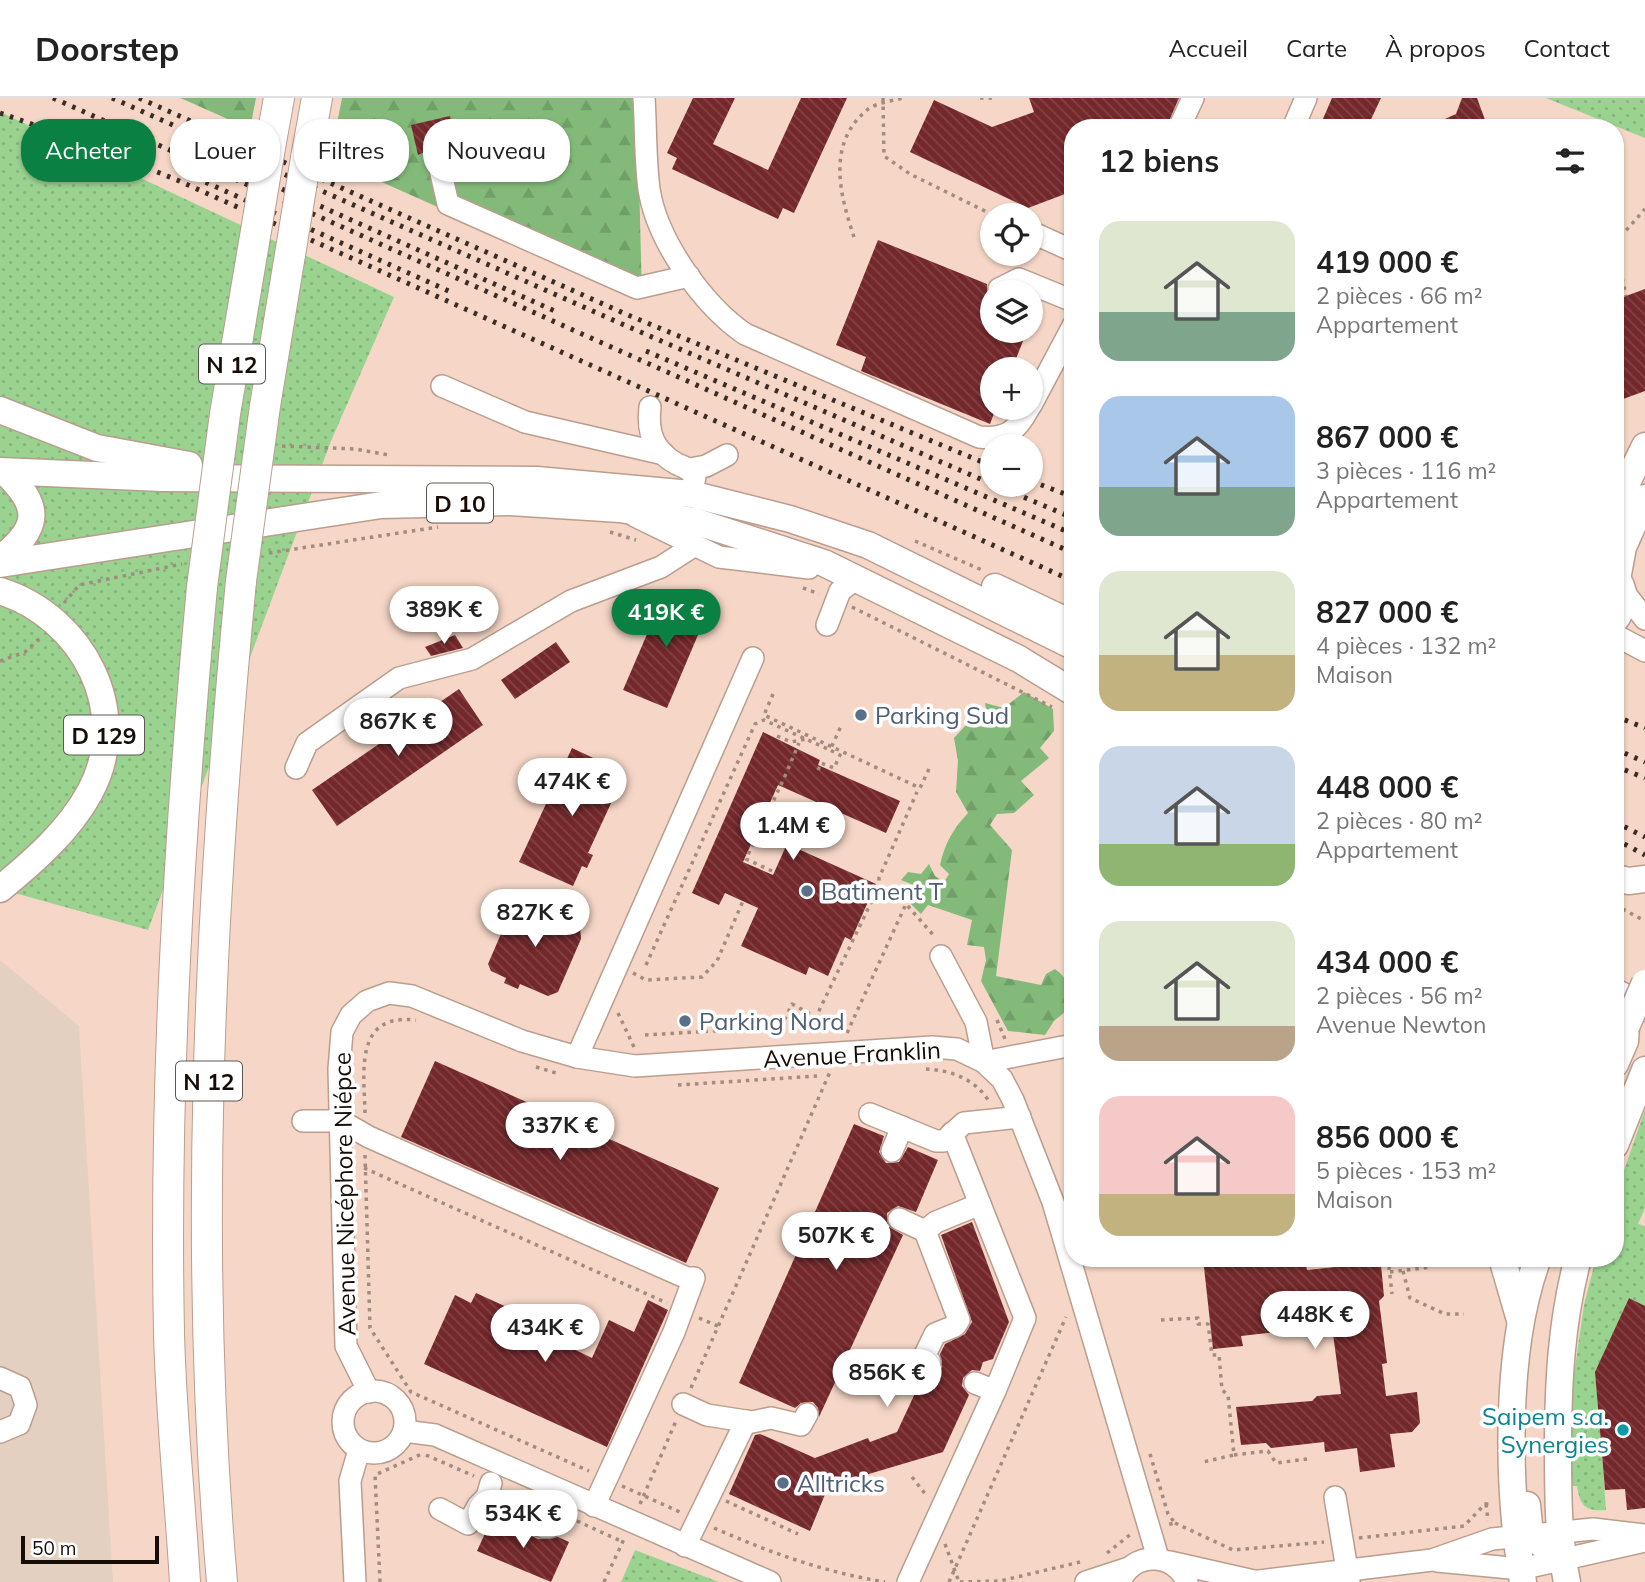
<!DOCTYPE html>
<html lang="fr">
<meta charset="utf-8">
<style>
:root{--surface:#fff;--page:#f2f2f2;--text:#222;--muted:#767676;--line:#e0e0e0;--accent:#0b8043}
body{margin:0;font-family:Mulish,sans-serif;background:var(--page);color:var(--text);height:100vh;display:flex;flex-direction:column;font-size:26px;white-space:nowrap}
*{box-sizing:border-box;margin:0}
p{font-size:23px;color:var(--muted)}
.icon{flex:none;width:38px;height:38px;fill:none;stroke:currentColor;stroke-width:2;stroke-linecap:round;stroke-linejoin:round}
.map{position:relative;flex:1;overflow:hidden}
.drawer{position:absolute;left:1064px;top:21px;width:560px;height:1148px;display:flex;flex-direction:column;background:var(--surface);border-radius:28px;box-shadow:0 2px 5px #0004}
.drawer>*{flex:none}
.top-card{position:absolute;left:21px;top:21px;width:665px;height:63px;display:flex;gap:14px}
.controls{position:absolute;left:980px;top:105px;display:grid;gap:14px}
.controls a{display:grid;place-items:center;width:63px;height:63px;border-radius:50%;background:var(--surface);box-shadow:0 2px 5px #0004;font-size:35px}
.scale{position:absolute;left:21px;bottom:18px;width:138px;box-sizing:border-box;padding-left:7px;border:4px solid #170d08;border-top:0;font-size:19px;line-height:24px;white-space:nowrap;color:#170d08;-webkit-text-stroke:5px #fff;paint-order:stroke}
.price{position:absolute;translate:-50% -60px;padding:0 16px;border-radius:24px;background:#fff;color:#222;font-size:23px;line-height:46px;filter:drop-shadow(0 2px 4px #0008)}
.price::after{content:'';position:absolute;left:50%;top:42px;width:21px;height:16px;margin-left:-10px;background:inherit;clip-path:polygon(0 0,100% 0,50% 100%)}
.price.active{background:var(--accent);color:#fff}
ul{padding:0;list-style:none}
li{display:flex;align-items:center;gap:21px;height:175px;padding:0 35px}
li span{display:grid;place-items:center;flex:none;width:196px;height:140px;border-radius:21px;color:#555}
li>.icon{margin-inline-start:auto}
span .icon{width:84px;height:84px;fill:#fffc;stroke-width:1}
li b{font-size:30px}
h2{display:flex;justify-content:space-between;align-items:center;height:84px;padding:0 35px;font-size:30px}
.chip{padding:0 24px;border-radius:28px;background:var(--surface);box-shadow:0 2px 5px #0004;font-size:24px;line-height:63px}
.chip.active{background:var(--accent);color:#fff}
header{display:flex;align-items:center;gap:42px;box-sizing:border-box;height:98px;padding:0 35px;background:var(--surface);border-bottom:2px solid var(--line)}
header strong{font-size:33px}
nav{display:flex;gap:38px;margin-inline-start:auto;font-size:24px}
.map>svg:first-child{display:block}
.industrial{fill:#e4d0c1}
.grass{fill:url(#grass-dots)}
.forest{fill:url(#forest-firs)}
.building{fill:url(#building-back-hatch)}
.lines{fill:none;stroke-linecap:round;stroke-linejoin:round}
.minor-casing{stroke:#ba9d8e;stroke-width:24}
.major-casing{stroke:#ba9d8e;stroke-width:29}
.highway-casing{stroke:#ba9d8e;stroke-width:32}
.path{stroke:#a28b7f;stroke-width:3.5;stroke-dasharray:3.5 5;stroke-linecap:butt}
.minor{stroke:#fff;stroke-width:21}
.major{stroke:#fff;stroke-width:26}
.highway{stroke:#fff;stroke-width:30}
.rail{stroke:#3b2d26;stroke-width:5;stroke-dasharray:3.5 7;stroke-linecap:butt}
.major-bridge-casing{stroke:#ba9d8e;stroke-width:29;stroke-linecap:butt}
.highway-bridge-casing{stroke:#ba9d8e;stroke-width:32;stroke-linecap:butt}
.major-bridge{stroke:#fff;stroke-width:26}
.highway-bridge{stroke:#fff;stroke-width:30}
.service-dot{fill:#5c6f8a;stroke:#fff;stroke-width:2.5}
.culture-dot{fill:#0f9aa8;stroke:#fff;stroke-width:2.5}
.labels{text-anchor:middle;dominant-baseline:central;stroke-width:7;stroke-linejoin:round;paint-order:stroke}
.shield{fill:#fff;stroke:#5d5652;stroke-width:2}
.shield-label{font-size:23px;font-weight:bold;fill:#170d08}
.service-label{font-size:24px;fill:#4e5e75;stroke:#fff;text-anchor:start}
.street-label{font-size:24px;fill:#170d08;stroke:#fff}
.culture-label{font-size:24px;fill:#0d838f;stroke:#fff;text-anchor:end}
</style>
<header>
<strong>Doorstep</strong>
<nav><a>Accueil</a><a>Carte</a><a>À propos</a><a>Contact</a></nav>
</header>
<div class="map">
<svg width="1645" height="1484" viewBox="0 0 1645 1484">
<defs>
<pattern id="grass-dots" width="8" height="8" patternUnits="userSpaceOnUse" patternTransform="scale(1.75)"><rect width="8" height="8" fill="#9ad290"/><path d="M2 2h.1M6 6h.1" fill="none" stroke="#84b37b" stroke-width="1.8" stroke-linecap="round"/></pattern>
<pattern id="forest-firs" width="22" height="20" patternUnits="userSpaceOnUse" patternTransform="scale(1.75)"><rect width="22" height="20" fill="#83ba79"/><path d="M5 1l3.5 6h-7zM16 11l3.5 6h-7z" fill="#709f67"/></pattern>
<pattern id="building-back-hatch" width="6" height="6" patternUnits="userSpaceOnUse" patternTransform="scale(1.75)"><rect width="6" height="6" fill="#74282b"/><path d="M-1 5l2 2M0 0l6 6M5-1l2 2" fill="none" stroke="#824447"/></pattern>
</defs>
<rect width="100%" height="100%" fill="#f6d7c7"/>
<polygon class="industrial" points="0,862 79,928 113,1484 0,1484"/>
<g class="grass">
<polygon points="1546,0 1645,0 1645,40"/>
<polygon points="0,14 394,199 331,343 148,832 0,791"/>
<path d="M 1645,1012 L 1645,1110 L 1638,1126 L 1645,1128 L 1645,1208 L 1629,1200 L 1596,1274 L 1606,1412 C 1586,1414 1580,1408 1577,1388 L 1572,1388 L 1571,1297 L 1584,1207 L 1596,1160 L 1615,1160 L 1615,1098 Z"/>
<polygon points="635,1452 719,1484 621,1484"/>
</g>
<g class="forest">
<polygon points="180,0 256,0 250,31 185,2"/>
<polygon points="342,0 637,0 642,200 330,61"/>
<path d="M 1024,594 L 1053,611 L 1054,633 L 1040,650 L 1049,660 L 1021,683 L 1034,697 L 1014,715 L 997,716 L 990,727 L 1012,752 L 996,878 L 1041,887 L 1046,876 L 1055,871 C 1069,881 1070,892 1071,909 L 1054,923 L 1045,937 L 1008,933 L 981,883 L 986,862 L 984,849 L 967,847 L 972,822 L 928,807 L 921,816 L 910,805 L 916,788 L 901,782 L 908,774 L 921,776 L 929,766 L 935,778 L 944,784 L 949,776 L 940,767 C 945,745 953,731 968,715 L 956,694 L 958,663 L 954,640 L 965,628 L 989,629 L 985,605 L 1004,610 Z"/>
</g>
<g class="building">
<polygon points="693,0 735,0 713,46 768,72 801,0 847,0 794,115 783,110 778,121 672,71 677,60 667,55"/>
<polygon points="1029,0 1179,0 1166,30 1073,30 1073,93 1028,110 910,54 934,2 992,29 1034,14"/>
<polygon points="1332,0 1381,0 1367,30 1319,30"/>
<polygon points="1462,0 1477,0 1488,30 1425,30 1456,16"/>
<polygon points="450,18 457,48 436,49 418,57 411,27"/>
<polygon points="878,142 987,186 987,196 992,202 992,233 1027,233 1012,271 992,271 992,310 996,310 990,326 861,273 866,259 836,247"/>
<polygon points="1645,191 1645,293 1615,304 1615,202"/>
<polygon points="666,492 709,511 667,610 623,592"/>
<polygon points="455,537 463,550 431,558 425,549"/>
<polygon points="556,544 570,564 515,601 501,582"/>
<polygon points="459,591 483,627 337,728 312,692"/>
<polygon points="763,634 820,662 818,667 900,703 886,735 778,687 743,764 773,777 787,746 876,786 851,842 845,839 828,878 809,869 806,877 741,848 758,810 725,795 719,807 692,795"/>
<polygon points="572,650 625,675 588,755 593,757 587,770 582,768 573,788 519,764"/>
<polygon points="524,803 580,828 581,841 558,894 548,898 520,886 518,891 504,885 506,880 491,873 488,866 513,808 521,811"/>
<polygon points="435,963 719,1090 686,1165 401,1039"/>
<polygon points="854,1026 884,1038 879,1054 886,1065 899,1064 908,1049 938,1062 916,1114 898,1108 887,1115 888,1128 903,1137 819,1319 818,1310 813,1304 801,1305 795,1310 739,1285"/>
<polygon points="972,1124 1009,1224 993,1261 983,1264 980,1273 972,1272 963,1280 962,1288 969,1297 943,1354 862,1378 863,1382 826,1394 810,1433 729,1396 755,1337 760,1336 815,1360 868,1340 870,1344 897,1334 924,1276 938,1274 942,1269 940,1256 945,1246 965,1236 972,1224 941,1137"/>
<polygon points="1203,1160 1305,1160 1307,1172 1336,1169 1335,1160 1372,1160 1381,1167 1384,1198 1379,1203 1387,1265 1382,1266 1386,1298 1417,1294 1420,1325 1412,1334 1390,1336 1395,1369 1360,1374 1357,1350 1325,1354 1324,1344 1271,1350 1266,1345 1241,1347 1236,1309 1312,1303 1317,1298 1341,1296 1332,1228 1241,1238 1243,1248 1213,1251"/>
<polygon points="476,1195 557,1232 553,1241 592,1260 609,1222 634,1234 648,1202 668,1212 607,1349 424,1266 455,1197 471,1205"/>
<polygon points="1629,1200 1645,1208 1645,1410 1627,1412 1625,1391 1605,1392 1595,1274"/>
<polygon points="492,1420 538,1441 558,1439 569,1444 551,1484 477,1453"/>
</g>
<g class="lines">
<defs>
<g id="minor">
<path d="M 644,0 C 646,30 645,61 649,91 C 657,143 703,207 745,236 L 979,339 C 1006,342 1017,333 1029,310"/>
<polyline points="1179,30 1193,0"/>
<polyline points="1293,30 1306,0"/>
<polyline points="438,62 448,106 637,190 689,178"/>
<polyline points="1031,134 1073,153"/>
<polyline points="999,191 1019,181 1073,203"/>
<polyline points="442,288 525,324 664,356"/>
<polyline points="1031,307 1073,228"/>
<path d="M 650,309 C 647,334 653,353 677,366 C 686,370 690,371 695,379 L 691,396"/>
<polyline points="690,371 706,368 727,357"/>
<polyline points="635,418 719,459 809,470"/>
<path d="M 1615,474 C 1630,491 1629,509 1615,526"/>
<polyline points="1627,498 1645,521"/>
<polyline points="827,527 840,493 857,480"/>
<polyline points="1615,537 1645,553"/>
<polyline points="296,670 307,645 399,580 472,561 571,503 661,469 692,449"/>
<polyline points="941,858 976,924 984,964 1073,947"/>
<polyline points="577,959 753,560"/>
<polyline points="870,1016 936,1043 944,1043 964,1025 1020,1019"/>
<polyline points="303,1023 341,1023 369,1039 687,1180 694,1180 674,1234 594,1408"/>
<polyline points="952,1035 1025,1220 995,1293 975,1285"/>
<polyline points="892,1053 902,1029"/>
<polyline points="899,1121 925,1133 959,1222 955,1228 935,1236 923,1261 930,1264"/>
<polyline points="925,1133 936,1124 980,1106"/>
<polyline points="0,1280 20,1289 26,1307 19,1326 0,1334"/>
<circle cx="374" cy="1324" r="31"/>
<polyline points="369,1294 346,1248 339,971 342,934 351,917 367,903 389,895 412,898 522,943 577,959 635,968 932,949 957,951 984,964 1002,981 1013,1002 1053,1104 1158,1460"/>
<polyline points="683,1306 707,1317 752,1324 771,1320 801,1327 807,1316"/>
<polyline points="404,1333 435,1337 770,1484"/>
<polyline points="491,1385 487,1399 492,1406 543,1429 550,1429 559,1416"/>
<polyline points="1335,1399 1349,1484"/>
<polyline points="440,1411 468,1426 478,1408 487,1399"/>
<polyline points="685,1448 746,1323"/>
<polyline points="1437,1463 1521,1471 1645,1443"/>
<polyline points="1170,1464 1254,1483"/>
<polyline points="355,1484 350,1383 359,1352"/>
<polyline points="908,1484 995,1293"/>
<polyline points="1086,1484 1129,1470"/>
<path d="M 1120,1484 C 1132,1453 1175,1454 1187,1484"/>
<polyline points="1251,1484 1432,1462 1492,1441 1593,1431 1645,1437"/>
</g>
<g id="major">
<polyline points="0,312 97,350 189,367"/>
<polyline points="0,373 162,380 537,382 691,396 790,421 868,447 1073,548"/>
<polyline points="1615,409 1645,348"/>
<path d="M 0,461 C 40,430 42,409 5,374"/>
<polyline points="0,466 381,407 510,404 620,411 694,423 824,465 1019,561 1073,594"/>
<polyline points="1618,476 1623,449 1645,400"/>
<polyline points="995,489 1073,526"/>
<path d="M 0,493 C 83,519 133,614 90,694 C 69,733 33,764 0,791"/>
<polyline points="1615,780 1629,783 1645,781"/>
<polyline points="1615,894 1645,910"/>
<polyline points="1615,934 1626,929 1625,943 1615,966"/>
<polyline points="1615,1047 1645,972"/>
<polyline points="1502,1160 1520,1222"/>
<polyline points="1527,1407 1530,1437 1563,1463"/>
<path d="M 1523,1484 C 1507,1390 1504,1250 1538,1160"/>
<path d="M 1567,1484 C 1558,1440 1558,1396 1558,1351 C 1558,1286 1561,1224 1578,1160"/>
</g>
<g id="highway">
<polyline points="271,44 279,0"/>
<polyline points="306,60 317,0"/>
<path d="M 185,1484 C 180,1401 171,1318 169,1235 C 164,986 179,737 202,489"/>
<path d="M 222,1484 C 193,1151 209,815 241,483"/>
</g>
</defs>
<use href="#minor" class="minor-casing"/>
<use href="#major" class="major-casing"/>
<use href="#highway" class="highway-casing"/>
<g class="path">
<polyline points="883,0 884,58 910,76 993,117"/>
<polyline points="980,0 994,0"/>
<path d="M 854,139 C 840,97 826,46 867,12 C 875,5 892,3 903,0"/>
<polyline points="1615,145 1645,111"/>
<polyline points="1615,147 1626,198"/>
<polyline points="1010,156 1021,161"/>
<polyline points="282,348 355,351 389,357"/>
<polyline points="610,434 636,442"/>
<polyline points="915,443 982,472"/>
<polyline points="269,455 438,429"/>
<polyline points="803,490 819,496"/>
<polyline points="64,505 79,487 182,466"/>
<polyline points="852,509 1052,609"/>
<polyline points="0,563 25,554 40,540"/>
<polyline points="773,596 764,617 920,690 930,669"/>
<polyline points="777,638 791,644 806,641"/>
<polyline points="788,671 799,645"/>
<polyline points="818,672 821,665 834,670 840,657 830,652 841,628"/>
<polyline points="772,773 746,761 786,676"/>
<polyline points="1615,807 1645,823"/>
<polyline points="646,867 755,626 764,622 830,652"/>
<polyline points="633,875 646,882 702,879 717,863 743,803"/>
<polyline points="618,915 634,949"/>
<polyline points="997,922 1005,941"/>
<polyline points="847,935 906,806 935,839"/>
<polyline points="645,937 781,929 792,906 816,919 879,788 879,780 917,694"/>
<polyline points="536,969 556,975"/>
<path d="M 926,971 C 950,972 975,981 988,1002"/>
<polyline points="678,987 817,978"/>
<path d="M 365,1015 C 364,973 354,915 416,922"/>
<polyline points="365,1057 370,1230 411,1294 589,1373"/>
<polyline points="364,1070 667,1205"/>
<polyline points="1388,1160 1392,1196"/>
<polyline points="1403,1173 1410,1200 1445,1216 1464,1216"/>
<polyline points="1390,1174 1432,1169"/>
<polyline points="699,1220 718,1228"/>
<polyline points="1161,1222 1198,1220 1198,1226 1208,1226 1212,1257 1219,1257 1222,1292 1228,1297 1234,1357 1203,1364"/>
<polyline points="691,1290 830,974"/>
<polyline points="1150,1356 1168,1416 1175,1425 1166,1427"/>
<polyline points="426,1357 474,1378"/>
<polyline points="1234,1357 1268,1353 1276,1365 1307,1361"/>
<polyline points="912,1379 926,1397"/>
<polyline points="622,1388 682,1415"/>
<polyline points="726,1403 798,1436"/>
<polyline points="640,1406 676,1323"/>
<polyline points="1486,1406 1488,1423"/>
<polyline points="577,1423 623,1444"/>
<polyline points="1175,1425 1233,1452 1324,1444"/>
<path d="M 714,1430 C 771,1455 824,1474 885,1484"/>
<polyline points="1359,1440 1464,1428 1485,1406 1492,1406"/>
<polyline points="945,1446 959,1484"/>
<polyline points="1107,1455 1131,1436"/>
<polyline points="380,1484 375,1377 424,1355"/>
<polyline points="604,1484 624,1441"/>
<polyline points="949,1484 1066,1219"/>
<polyline points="960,1484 1000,1483 1080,1464"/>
</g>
<use href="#minor" class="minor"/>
<use href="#major" class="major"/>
<use href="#highway" class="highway"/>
<g class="rail">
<polyline points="53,0 1073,455"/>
<polyline points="112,0 622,226 992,386"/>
<polyline points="139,0 628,217 992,368"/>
<polyline points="0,15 86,45 177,82 1073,483"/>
<polyline points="196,80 451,194"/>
<polyline points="282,91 557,214"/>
<polyline points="646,253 1073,436"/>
<polyline points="1031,383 1073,399"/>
<polyline points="995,387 1073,420"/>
<polyline points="1615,618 1645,630"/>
<polyline points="1615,651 1645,664"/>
<polyline points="1615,668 1645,680"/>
<polyline points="1615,724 1645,739"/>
<polyline points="1615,741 1645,757"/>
</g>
<defs>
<polyline id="major-bridge" points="1626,929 1645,885"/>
<g id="highway-bridge">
<polyline points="241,483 265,308 306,60"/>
<polyline points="202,489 225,316 271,44"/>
</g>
</defs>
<use href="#major-bridge" class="major-bridge-casing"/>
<use href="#highway-bridge" class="highway-bridge-casing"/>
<use href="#major-bridge" class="major-bridge"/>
<use href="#highway-bridge" class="highway-bridge"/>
</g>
<g class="service-dot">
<circle cx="861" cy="617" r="7"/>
<circle cx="807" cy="793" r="7"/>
<circle cx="685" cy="923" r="7"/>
<circle cx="783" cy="1385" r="7"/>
</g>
<circle class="culture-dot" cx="1623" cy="1332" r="7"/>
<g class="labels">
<g class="shield">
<rect x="199" y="246.5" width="66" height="39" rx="5"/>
<rect x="427" y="385.5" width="66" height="39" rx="5"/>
<rect x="64" y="617.5" width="80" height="39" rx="5"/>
<rect x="176" y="963.5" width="66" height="39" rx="5"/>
</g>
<g class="shield-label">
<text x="232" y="266">N 12</text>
<text x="460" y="405">D 10</text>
<text x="104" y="637">D 129</text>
<text x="209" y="983">N 12</text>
</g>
<g class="service-label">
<text x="875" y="617">Parking Sud</text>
<text x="821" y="793">Batiment T</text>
<text x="699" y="923">Parking Nord</text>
<text x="797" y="1385">Alltricks</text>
</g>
<g class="street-label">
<text transform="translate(852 956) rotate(-3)">Avenue Franklin</text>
<text transform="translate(344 1096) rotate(-91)">Avenue Nicéphore Niépce</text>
</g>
<g class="culture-label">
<text x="1609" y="1318">Saipem s.a.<tspan x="1609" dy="28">Synergies</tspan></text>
</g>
</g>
</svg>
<div class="controls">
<a><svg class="icon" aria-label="locate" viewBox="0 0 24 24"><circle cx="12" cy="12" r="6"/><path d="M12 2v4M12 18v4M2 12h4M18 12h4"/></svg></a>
<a><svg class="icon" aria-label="layers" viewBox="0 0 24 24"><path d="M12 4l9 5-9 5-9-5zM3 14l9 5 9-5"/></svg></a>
<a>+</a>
<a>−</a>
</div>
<div class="scale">50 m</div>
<b class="price" style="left:444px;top:548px">389K €</b>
<b class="price active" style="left:666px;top:551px">419K €</b>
<b class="price" style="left:398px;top:660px">867K €</b>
<b class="price" style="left:572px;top:720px">474K €</b>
<b class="price" style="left:793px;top:764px">1.4M €</b>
<b class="price" style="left:535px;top:851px">827K €</b>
<b class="price" style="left:560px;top:1064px">337K €</b>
<b class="price" style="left:836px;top:1174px">507K €</b>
<b class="price" style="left:1315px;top:1253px">448K €</b>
<b class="price" style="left:545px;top:1266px">434K €</b>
<b class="price" style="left:887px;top:1311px">856K €</b>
<b class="price" style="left:523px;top:1452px">534K €</b>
<div class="top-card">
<a class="chip active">Acheter</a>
<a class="chip">Louer</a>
<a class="chip">Filtres</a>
<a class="chip">Nouveau</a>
</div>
<section class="drawer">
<h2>12 biens<svg class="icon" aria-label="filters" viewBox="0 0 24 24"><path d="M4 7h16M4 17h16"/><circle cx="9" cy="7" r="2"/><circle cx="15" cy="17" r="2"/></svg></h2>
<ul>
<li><span style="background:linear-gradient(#dfe7d0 65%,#7fa58c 0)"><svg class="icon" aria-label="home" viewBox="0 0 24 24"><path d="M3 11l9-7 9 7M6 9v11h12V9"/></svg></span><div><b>419 000 €</b><p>2 pièces · 66 m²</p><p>Appartement</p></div></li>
<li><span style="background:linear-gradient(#a9c7e8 65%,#7fa58c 0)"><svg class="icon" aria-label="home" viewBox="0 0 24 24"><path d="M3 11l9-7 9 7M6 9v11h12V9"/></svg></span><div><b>867 000 €</b><p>3 pièces · 116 m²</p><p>Appartement</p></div></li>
<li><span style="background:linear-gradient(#dfe7d0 60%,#c2b280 0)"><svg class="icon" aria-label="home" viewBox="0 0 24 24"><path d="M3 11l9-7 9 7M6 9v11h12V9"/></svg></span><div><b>827 000 €</b><p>4 pièces · 132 m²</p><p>Maison</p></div></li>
<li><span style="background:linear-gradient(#c9d6e8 70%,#8fb573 0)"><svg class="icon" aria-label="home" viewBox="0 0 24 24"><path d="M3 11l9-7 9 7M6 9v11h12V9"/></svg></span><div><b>448 000 €</b><p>2 pièces · 80 m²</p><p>Appartement</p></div></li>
<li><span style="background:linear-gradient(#dfe7d0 75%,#b9a48a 0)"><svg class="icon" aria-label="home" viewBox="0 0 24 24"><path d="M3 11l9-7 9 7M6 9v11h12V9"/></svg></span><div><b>434 000 €</b><p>2 pièces · 56 m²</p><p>Avenue Newton</p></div></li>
<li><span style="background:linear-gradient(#f6c9c9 70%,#c2b280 0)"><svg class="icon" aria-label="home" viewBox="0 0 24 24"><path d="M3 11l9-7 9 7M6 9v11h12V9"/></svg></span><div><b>856 000 €</b><p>5 pièces · 153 m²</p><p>Maison</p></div></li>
</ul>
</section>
</div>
